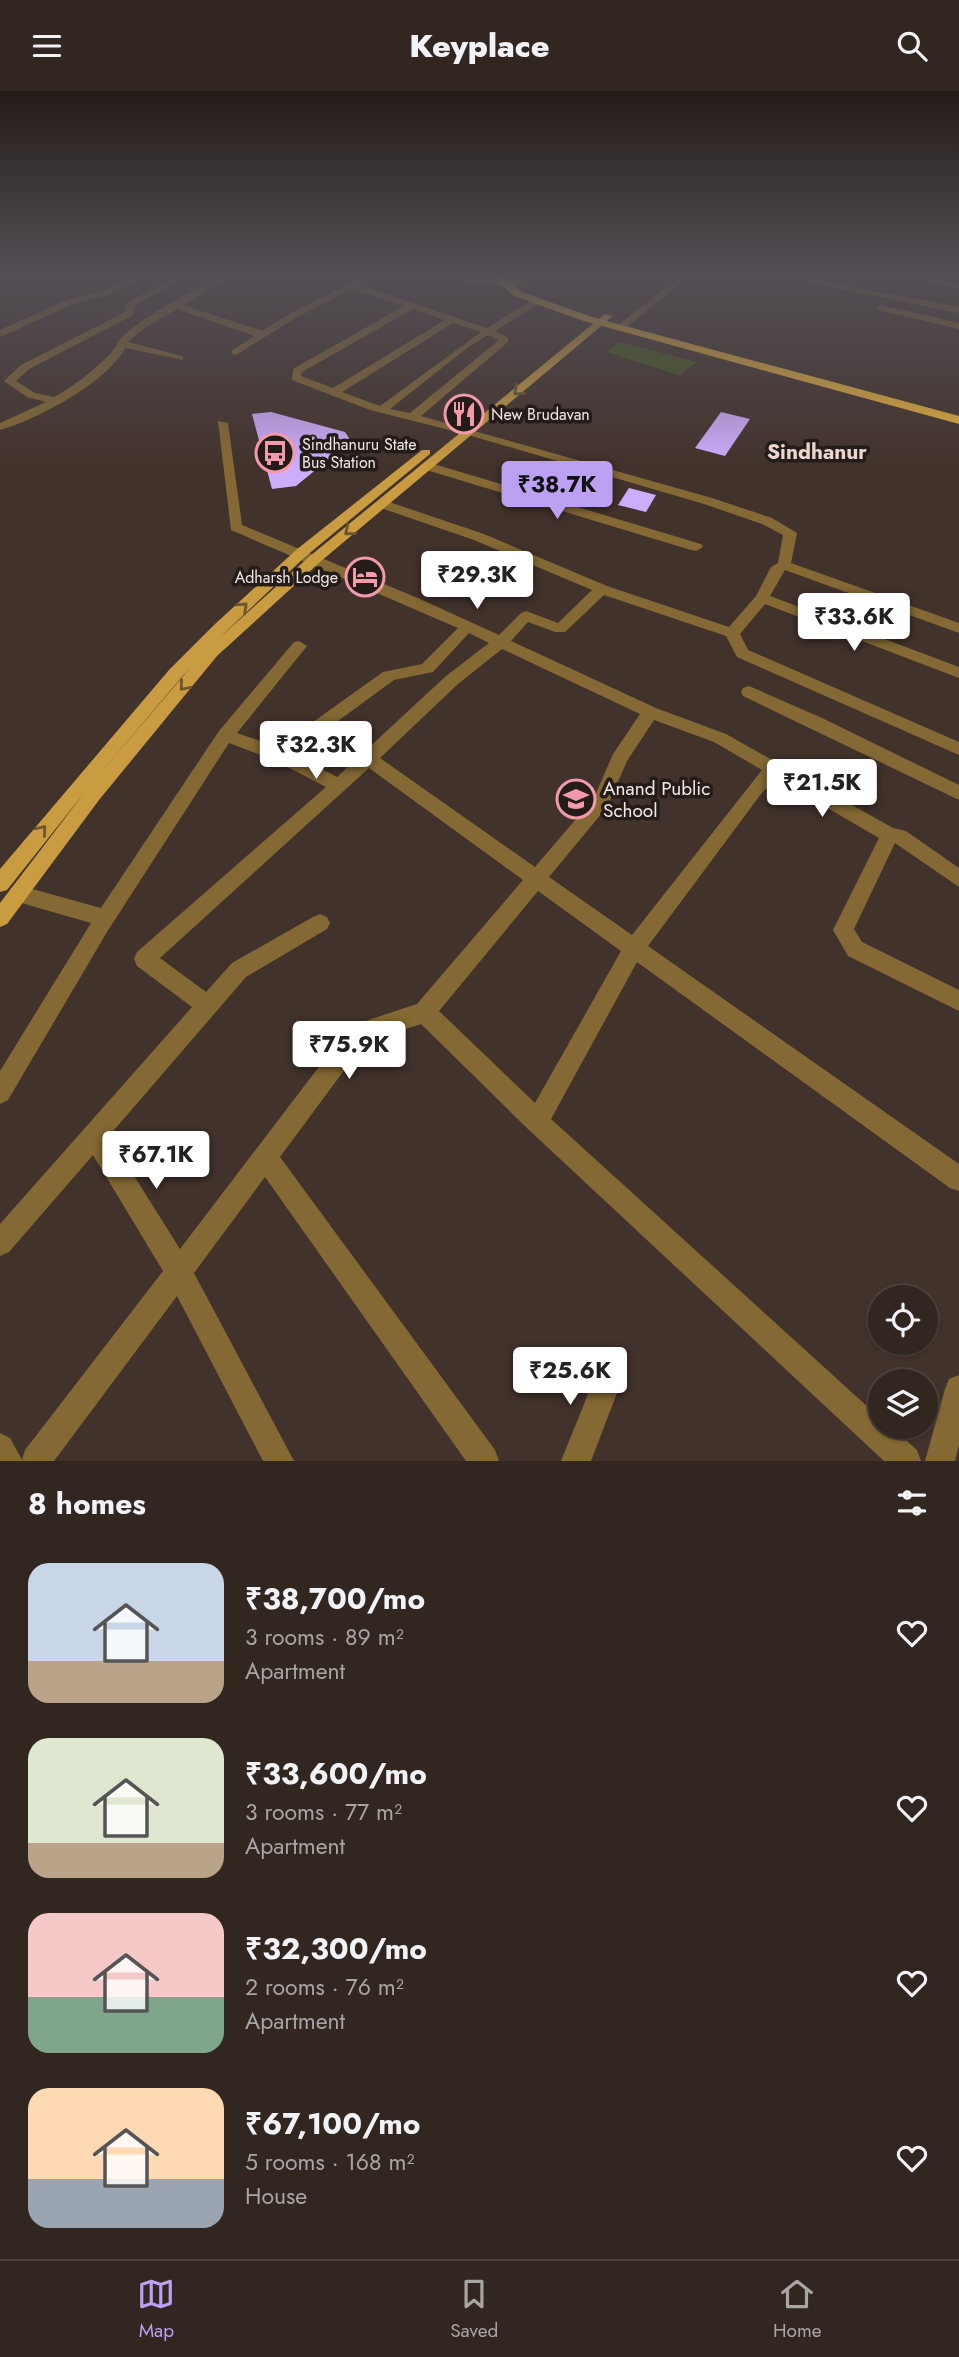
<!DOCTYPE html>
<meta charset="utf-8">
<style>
:root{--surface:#322621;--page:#3d322e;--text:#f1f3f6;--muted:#a8a5a5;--line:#4d433f;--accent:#bca0f2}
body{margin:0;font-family:Jost,sans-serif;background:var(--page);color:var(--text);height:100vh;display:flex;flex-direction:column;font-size:26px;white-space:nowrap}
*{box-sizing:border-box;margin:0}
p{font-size:23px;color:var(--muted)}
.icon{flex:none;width:38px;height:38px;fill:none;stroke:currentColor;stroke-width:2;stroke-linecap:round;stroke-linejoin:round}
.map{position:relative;height:1370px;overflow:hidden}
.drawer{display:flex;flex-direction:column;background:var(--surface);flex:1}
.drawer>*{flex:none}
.buttons{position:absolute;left:868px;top:1194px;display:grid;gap:14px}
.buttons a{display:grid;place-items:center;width:70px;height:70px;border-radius:50%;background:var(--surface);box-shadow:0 2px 5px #0004,0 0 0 2px var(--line);font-size:35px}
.price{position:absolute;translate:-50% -60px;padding:0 16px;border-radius:7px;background:#fff;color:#222;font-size:23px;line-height:46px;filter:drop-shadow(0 2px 4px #0008)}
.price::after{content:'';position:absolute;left:50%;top:42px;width:21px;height:16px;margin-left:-10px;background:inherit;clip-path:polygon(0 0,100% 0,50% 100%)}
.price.active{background:var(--accent);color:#111}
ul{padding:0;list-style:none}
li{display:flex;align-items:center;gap:21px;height:175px;padding:0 28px}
li span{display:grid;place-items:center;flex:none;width:196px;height:140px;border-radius:21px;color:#555}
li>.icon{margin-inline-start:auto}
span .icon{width:84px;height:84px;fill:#fffc;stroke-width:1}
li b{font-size:30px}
h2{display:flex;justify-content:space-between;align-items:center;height:84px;padding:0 28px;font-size:30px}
header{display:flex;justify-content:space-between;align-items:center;height:91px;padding:0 28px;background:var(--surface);font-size:32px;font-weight:800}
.tabs{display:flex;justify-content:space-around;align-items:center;height:98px;border-top:2px solid var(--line);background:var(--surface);font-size:19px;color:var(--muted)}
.tabs a{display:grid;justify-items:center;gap:4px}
.tabs .active{color:var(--accent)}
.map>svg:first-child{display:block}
.green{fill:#45581d}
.building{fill:#ceacfc}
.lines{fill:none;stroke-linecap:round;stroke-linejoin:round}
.street{fill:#856934;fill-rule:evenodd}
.secondary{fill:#b08424;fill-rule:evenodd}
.primary{fill:#c99c41;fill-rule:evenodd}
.highway{fill:#e5b03c;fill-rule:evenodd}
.oneway{stroke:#6e562b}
.labels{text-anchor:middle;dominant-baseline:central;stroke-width:7;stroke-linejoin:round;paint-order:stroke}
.far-poi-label{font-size:16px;fill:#f3e8e4;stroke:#231c19;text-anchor:start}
.poi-label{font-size:19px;fill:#f3e8e4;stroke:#231c19;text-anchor:start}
.far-district-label{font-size:21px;font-weight:bold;fill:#ecd7cf;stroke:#231c19}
</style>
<header><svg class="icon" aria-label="menu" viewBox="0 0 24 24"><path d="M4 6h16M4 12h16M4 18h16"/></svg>Keyplace<svg class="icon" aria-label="search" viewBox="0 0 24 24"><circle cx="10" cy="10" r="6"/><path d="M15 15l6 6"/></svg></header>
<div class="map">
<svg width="959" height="1370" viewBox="0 0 959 1370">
<rect width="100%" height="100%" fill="#42322c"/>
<polygon class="green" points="619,251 697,271 679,284 607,261"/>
<g class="building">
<polygon points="271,321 345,341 351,350 296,395 272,398 252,323"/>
<polygon points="721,321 750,328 725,365 695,357"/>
<polygon points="629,397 656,404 646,421 618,414"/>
</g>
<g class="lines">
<g class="street">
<polygon points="144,184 155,184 107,204 73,213 0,246 0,239 67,209 101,200"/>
<path d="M 181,184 L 191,184 L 135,214 L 133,224 L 29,278 L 16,290 L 35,302 L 54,306 C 76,294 93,280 110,263 C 116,257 117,250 123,245 C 144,225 216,182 243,184 L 219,193 L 183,214 L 262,240 L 291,222 L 366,184 L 376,184 L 359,194 L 487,237 L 534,208 L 540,208 L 540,212 L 495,240 L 508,247 L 508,251 L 421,325 L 712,407 L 772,427 L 797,442 L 791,472 L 959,532 L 959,542 L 785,479 L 770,505 L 959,576 L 959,587 L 765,513 L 740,543 L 748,559 L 959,651 L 959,664 L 737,566 L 726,545 L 604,504 L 565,541 L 555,541 L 528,531 L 511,550 L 656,617 L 726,643 L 893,737 L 906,740 L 959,777 L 959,796 L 895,752 L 854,838 L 862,851 L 959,899 L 959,920 L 848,865 L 833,839 L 879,747 L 776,687 L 761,703 L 648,855 L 959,1073 L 959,1100 L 950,1097 L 637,871 L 551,1028 L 880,1327 L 880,1335 L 890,1335 L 917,1359 L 921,1370 L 884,1370 L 529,1039 L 421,933 L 365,951 L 280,1066 L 495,1359 L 499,1370 L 466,1370 L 265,1086 L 194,1182 L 294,1370 L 263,1370 L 177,1205 L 54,1370 L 0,1370 L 0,1342 L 10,1347 L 22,1369 L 25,1359 L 163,1180 L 93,1064 L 9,1161 L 0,1165 L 0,1133 L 192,916 L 137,875 L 134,868 L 137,861 L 326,696 L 274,669 L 229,652 L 107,841 L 8,1009 L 0,1013 L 0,980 L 91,832 L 11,809 L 8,803 L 11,797 L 18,794 L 101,817 L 219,640 L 294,551 L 299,550 L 307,555 L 237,642 L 278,656 L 383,581 L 422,573 L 458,537 L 231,439 L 218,330 L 228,332 L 242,434 L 420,508 L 499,544 L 521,522 L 526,520 L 558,532 L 592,499 L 474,449 L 378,416 L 378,410 L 386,410 L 484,443 L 607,495 L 729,536 L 756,505 L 771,476 L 778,472 L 783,444 L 762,433 L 704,413 L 465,343 L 370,319 L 292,289 L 293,278 L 404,215 L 352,198 L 297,226 L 236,264 L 232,263 L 232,259 L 255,245 L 177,218 L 143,238 L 128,251 L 183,265 L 183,269 L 125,257 C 108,291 36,329 0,339 L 0,332 L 46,311 L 27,306 L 4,290 L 21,274 L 125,221 L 127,211 ZM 413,218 L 445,229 L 333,297 L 301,285 L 302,281 ZM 453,232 L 481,241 L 380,315 L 342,301 ZM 488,244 L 499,249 L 410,322 L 390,318 L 467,257 ZM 469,542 L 489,552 L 446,585 L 337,686 L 293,663 L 394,589 L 433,581 ZM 502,558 L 640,623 L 613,663 L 594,707 L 535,776 L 380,667 L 458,593 ZM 654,629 L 714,651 L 762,679 L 632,844 L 549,786 L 607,716 L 627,670 ZM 369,677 L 523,789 L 417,913 L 350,935 L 180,1158 L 109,1045 L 246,886 L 327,838 L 330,832 L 327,826 L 320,823 L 313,826 L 232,872 L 206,901 L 160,867 ZM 538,800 L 621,860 L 535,1012 L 439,920 Z"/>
<polygon points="682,184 691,184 623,239 617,239 617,235"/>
<polygon points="775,184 790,184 959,216 959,222"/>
<polygon points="898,184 913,184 959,192 959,198"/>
<polygon points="881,214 959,232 959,238 878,219 878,215"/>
<polygon points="427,371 701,453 703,456 696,460 691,459 423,378 421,375"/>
<polygon points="749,595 822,627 959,694 959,709 743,605 741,601 743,597"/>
<polygon points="611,1267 621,1271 625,1281 591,1370 561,1370 601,1271"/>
<polygon points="959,1284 959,1354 955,1370 925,1370 945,1298 949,1288"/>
</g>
<polygon class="secondary" points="439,184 520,189 524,192 520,195 481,193"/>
<path class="primary" d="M 605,223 L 613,225 L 320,471 L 217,565 L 99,709 L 7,833 L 0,836 L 0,812 L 85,701 L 7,799 L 0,801 L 0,778 L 169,579 L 214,534 L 296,459 L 422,359 L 430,359 L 430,363 L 306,465 L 218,548 L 310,465 ZM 191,576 L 97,686 L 181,587 Z"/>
<polygon class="highway" points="490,184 501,184 522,201 592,226 959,325 959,333 584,230 514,205"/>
</g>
<defs><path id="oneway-chevron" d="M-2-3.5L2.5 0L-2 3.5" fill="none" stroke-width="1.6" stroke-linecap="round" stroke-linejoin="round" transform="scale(1.75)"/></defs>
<g class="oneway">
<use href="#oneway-chevron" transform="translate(518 300) rotate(140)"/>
<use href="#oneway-chevron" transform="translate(349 440) rotate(141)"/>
<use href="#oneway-chevron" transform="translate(243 516) rotate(-43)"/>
<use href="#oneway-chevron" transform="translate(184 595) rotate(130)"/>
<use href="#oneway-chevron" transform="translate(42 739) rotate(-50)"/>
</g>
<linearGradient id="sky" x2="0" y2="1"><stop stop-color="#241c18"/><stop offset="0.49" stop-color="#544f56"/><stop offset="1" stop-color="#544f56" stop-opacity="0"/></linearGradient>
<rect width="959" height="375" fill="url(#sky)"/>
<defs>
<symbol id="restaurant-ring" viewBox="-11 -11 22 22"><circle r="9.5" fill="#231c19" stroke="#f39aaa" stroke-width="1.5"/><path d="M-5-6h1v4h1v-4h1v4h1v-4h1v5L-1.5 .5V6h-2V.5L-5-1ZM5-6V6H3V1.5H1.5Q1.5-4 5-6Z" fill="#f39aaa"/></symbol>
<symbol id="bus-ring" viewBox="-11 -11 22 22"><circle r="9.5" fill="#231c19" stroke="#f39aaa" stroke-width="1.5"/><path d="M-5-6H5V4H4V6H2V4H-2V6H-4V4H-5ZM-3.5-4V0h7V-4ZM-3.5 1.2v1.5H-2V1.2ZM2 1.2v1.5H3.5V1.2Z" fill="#f39aaa"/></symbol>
<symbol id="hotel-ring" viewBox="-11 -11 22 22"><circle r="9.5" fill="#231c19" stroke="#f39aaa" stroke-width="1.5"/><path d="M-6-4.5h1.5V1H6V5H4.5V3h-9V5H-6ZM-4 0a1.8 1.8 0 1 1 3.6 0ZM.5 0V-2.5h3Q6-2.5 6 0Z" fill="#f39aaa"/></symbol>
<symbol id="school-ring" viewBox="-11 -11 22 22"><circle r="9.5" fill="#231c19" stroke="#f39aaa" stroke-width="1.5"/><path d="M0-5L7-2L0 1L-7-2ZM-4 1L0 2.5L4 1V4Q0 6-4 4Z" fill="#f39aaa"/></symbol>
</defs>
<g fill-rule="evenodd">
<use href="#restaurant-ring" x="442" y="301" width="44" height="44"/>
<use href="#bus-ring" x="253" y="340" width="44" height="44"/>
<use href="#hotel-ring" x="343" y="464" width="44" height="44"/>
<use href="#school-ring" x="554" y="686" width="44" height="44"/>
</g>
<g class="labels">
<g class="far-poi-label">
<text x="491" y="323">New Brudavan</text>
<text x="302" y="353">Sindhanuru State<tspan x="302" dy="18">Bus Station</tspan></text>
<text x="338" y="486" text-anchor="end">Adharsh Lodge</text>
</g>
<g class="poi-label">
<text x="603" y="697">Anand Public<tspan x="603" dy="22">School</tspan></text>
</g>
<g class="far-district-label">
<text x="817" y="361">Sindhanur</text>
</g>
</g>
</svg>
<div class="buttons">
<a><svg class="icon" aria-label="locate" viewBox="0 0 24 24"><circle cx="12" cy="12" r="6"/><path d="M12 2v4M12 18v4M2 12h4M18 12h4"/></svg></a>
<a><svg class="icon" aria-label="layers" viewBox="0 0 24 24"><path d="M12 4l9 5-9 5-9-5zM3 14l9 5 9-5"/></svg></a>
</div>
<b class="price active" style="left:557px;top:430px">₹38.7K</b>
<b class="price" style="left:477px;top:520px">₹29.3K</b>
<b class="price" style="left:854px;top:562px">₹33.6K</b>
<b class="price" style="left:316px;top:690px">₹32.3K</b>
<b class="price" style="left:822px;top:728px">₹21.5K</b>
<b class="price" style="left:349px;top:990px">₹75.9K</b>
<b class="price" style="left:156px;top:1100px">₹67.1K</b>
<b class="price" style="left:570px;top:1316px">₹25.6K</b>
</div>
<section class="drawer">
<h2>8 homes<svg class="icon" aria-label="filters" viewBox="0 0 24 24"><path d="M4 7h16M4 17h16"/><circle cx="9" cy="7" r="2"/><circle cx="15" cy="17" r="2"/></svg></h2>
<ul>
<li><span style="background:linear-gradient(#c9d6e8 70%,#b9a48a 0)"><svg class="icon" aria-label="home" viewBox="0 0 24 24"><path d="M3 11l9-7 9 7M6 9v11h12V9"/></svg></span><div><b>₹38,700/mo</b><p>3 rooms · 89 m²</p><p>Apartment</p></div><svg class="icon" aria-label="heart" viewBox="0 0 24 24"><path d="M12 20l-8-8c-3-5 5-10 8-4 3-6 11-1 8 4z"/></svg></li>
<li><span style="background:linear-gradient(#dfe7d0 75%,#b9a48a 0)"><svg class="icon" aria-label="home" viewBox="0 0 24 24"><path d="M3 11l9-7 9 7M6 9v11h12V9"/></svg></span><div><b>₹33,600/mo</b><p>3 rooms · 77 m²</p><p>Apartment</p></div><svg class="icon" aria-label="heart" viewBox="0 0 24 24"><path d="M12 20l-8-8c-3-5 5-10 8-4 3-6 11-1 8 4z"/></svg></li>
<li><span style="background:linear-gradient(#f6c9c9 60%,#7fa58c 0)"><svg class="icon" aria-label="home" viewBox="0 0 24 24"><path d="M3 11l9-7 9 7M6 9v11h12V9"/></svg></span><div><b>₹32,300/mo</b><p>2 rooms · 76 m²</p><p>Apartment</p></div><svg class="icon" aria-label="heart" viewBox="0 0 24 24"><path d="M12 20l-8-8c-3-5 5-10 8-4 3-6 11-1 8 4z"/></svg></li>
<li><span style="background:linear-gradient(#ffd9b3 65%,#9aa5b1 0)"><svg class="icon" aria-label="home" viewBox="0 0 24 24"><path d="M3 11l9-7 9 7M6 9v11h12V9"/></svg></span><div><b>₹67,100/mo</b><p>5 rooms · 168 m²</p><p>House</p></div><svg class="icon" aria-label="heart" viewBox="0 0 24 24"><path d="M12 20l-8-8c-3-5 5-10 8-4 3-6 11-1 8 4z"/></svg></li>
</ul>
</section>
<nav class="tabs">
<a class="active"><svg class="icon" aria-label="map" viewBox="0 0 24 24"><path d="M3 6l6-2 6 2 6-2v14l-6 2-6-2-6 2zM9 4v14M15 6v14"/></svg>Map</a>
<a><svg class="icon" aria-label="saved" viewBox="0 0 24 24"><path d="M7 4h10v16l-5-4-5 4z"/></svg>Saved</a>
<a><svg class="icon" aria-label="home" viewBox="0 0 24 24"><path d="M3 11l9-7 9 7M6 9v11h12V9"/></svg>Home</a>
</nav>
